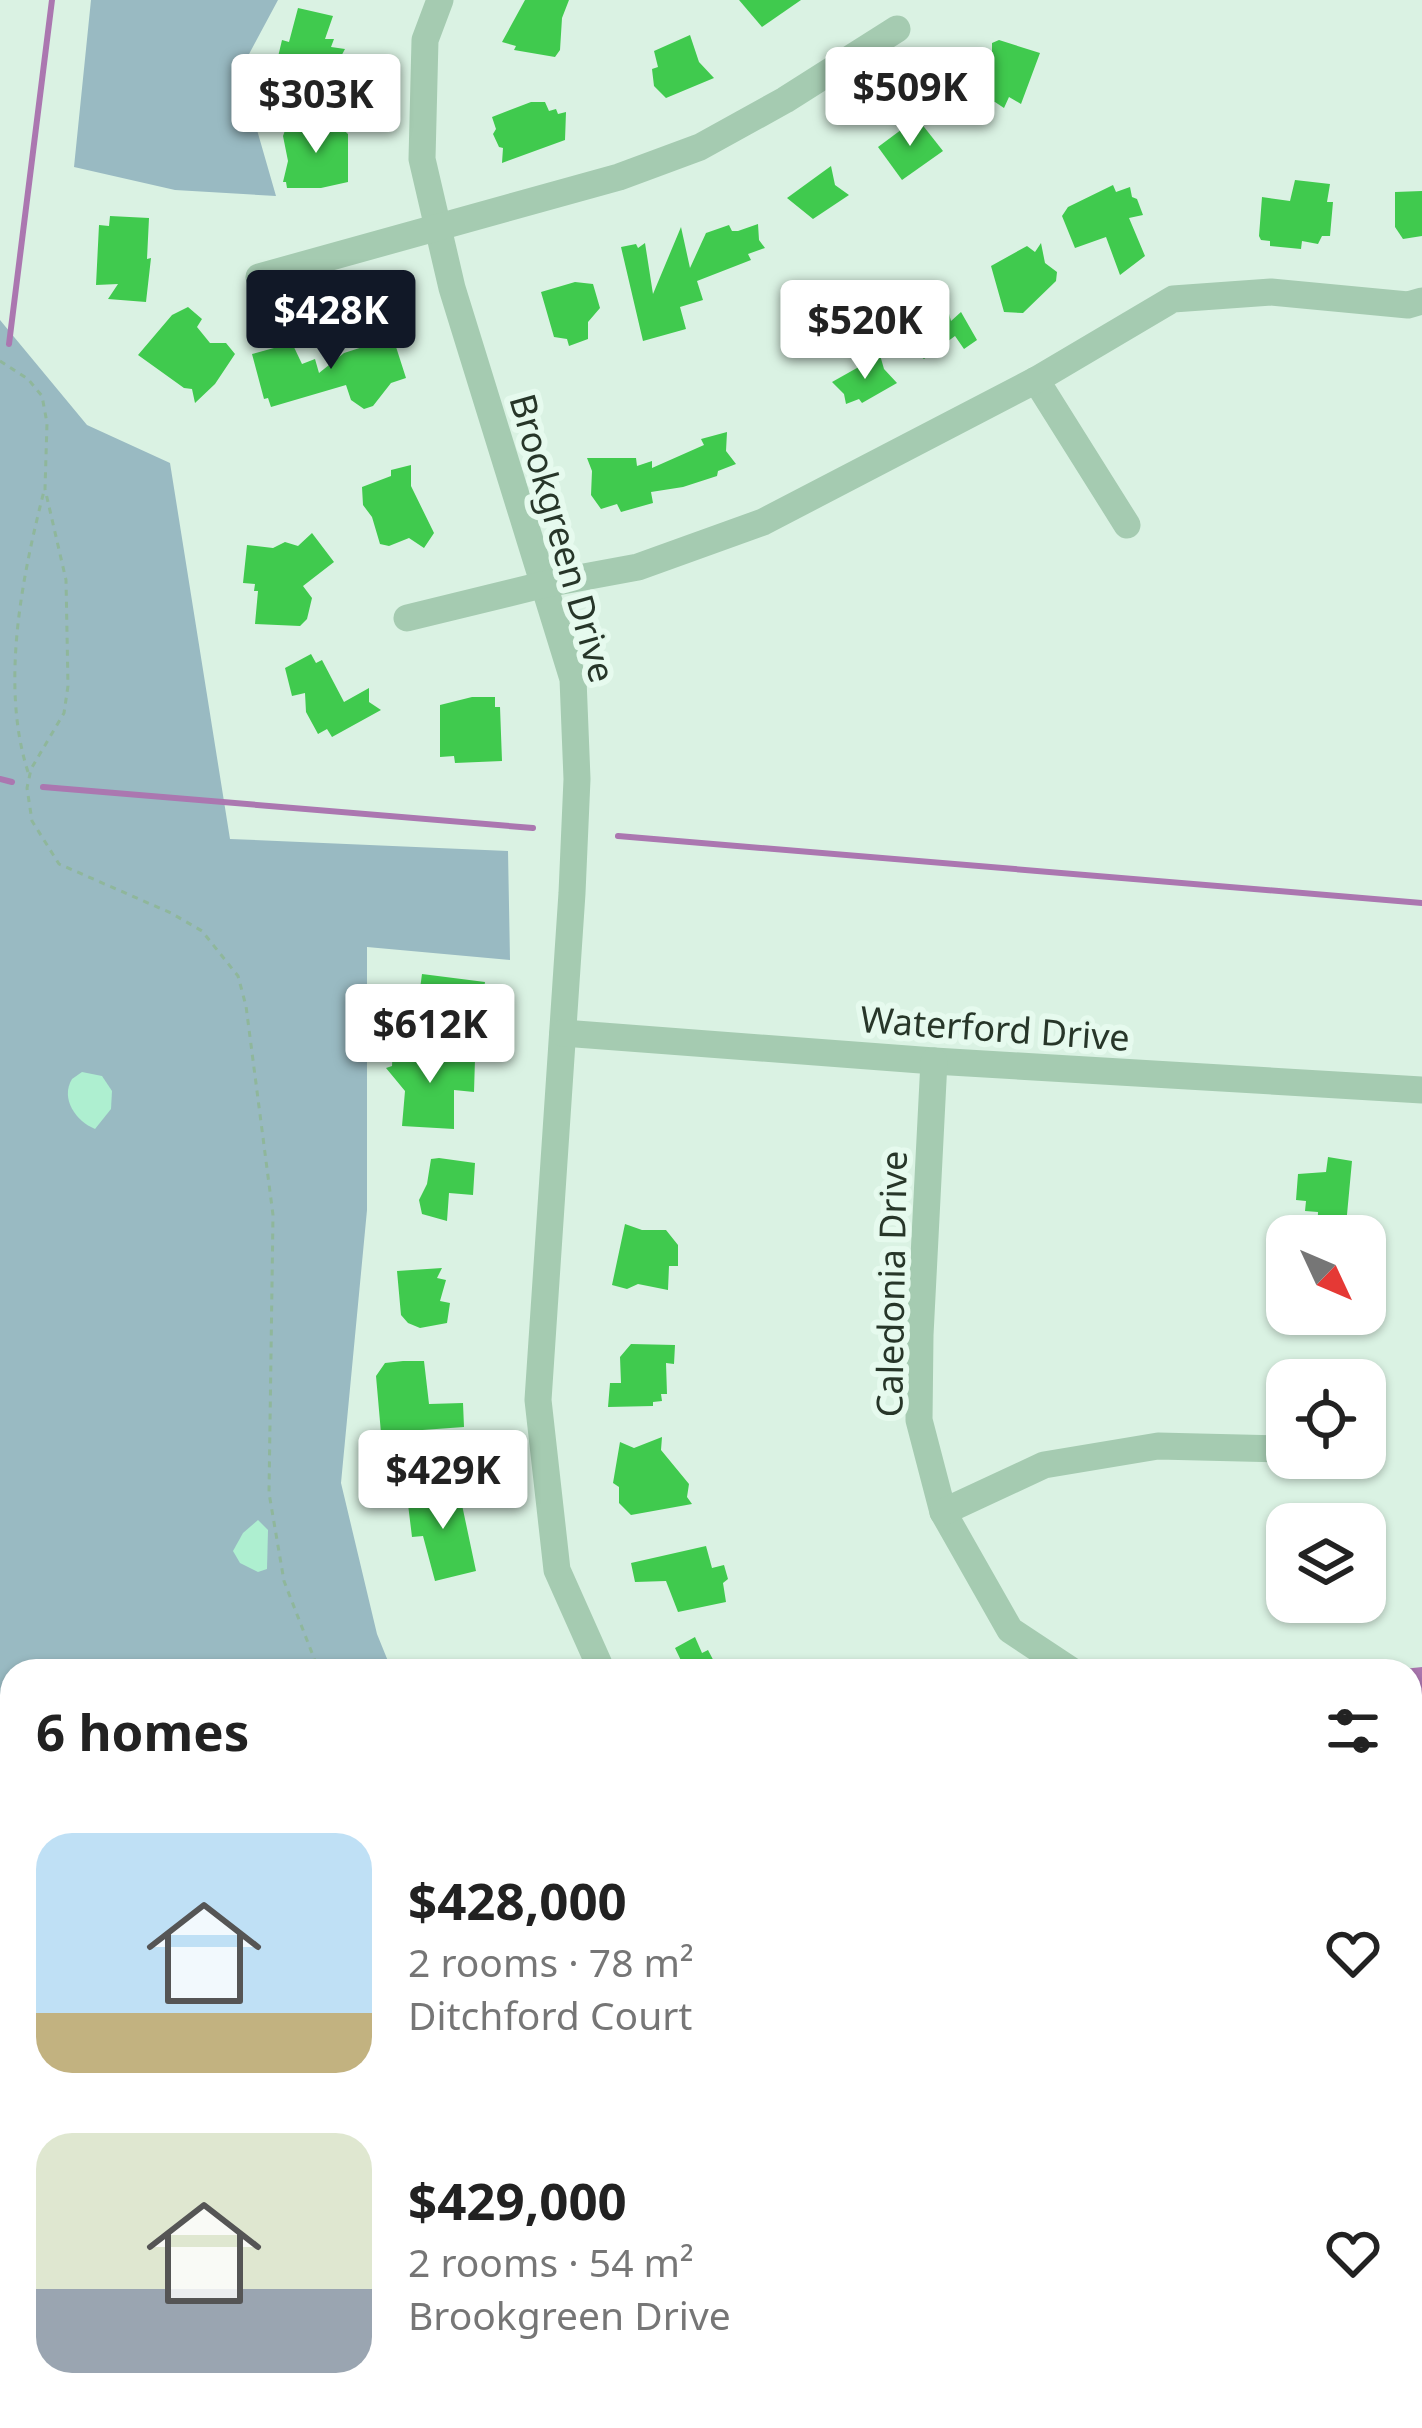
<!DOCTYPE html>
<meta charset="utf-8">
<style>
:root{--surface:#fff;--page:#f2f2f2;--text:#222;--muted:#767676;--accent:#111827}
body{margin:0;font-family:"Noto Sans",sans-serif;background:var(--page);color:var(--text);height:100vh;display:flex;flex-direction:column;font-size:45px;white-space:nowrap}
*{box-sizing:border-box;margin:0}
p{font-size:39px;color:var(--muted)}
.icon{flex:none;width:66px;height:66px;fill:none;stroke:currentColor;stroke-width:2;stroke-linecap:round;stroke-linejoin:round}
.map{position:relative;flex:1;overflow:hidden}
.sheet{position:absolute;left:0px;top:1659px;width:1422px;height:771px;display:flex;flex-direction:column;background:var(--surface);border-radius:36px 36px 0 0;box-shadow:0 3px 9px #0004}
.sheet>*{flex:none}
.needle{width:78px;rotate:134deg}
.fabs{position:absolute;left:1266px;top:1215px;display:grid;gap:24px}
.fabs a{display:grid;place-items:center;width:120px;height:120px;border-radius:24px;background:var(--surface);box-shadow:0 3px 9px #0004;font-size:60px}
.price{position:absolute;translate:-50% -102px;padding:0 27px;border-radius:12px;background:#fff;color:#222;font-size:39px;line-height:78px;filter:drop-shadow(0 3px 6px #0008)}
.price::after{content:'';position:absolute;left:50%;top:72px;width:36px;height:27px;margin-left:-18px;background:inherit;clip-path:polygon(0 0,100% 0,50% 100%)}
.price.on{background:var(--accent);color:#fff}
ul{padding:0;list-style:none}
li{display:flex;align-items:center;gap:36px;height:300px;padding:0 36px}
li span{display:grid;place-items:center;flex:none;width:336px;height:240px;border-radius:36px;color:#555}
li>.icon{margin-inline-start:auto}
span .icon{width:144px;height:144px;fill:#fffc;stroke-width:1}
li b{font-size:51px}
h2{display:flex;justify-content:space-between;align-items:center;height:144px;padding:0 36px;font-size:51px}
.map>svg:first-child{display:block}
.green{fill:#99bac2}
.sand{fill:#aeefd0}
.water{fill:#ab77b0}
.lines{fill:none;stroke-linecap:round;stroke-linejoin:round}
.stream{stroke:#ab77b0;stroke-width:6}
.building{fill:#40ca4e}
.path{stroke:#8fb79b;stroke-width:3;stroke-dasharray:6 6;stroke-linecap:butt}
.minor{stroke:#a5cbb1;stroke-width:27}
.labels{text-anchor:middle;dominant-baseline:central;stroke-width:12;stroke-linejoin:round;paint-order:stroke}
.street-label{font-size:36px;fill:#273629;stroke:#e6faee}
</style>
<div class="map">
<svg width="1422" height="2428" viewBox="0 0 1422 2428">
<rect width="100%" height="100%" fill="#daf2e3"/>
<g class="green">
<polygon points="91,0 278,0 240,71 276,196 175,190 74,167"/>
<polygon points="0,320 87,425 170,463 230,839 508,851 510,960 367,947 367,1210 341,1483 377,1634 392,1671 12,1671 12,2418 1026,2418 1037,2428 0,2428"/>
</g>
<g class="sand">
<path d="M 82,1072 L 102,1076 L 112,1091 L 111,1109 L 95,1129 C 76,1121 60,1099 72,1079 Z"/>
<polygon points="258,1520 268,1530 267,1569 258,1572 240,1563 233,1551 243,1533"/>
</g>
<polygon class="water" points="1422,1667 1422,1754 1410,1755 1410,1671 1385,1671"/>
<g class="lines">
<g class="stream">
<polyline points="9,344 52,0"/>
<polyline points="0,779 12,782"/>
<polyline points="43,787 533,828"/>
<polyline points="618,836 1422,903"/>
<polyline points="0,1890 12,1897"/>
</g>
</g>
<g class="building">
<polygon points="525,0 569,0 562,18 560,50 555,57 514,50 516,46 502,42"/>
<polygon points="739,0 801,0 762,27"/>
<polygon points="298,8 333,16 325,39 334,39 331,47 345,49 337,64 341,72 285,67 286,63 277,61 282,40 289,42"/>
<polygon points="690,35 699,62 714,78 666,98 654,86 652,69 658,67 654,51"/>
<polygon points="999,40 1040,53 1021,104 1009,97 1004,108 995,102 987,103 988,96 977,94 980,82 992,68 992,43"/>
<polygon points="531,102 545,102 549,111 556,109 558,114 566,112 565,140 502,163 503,148 499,147 493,134 496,129 492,117"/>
<polygon points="917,118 943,151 902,180 878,147"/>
<polygon points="289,119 316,128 336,123 348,134 348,182 321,188 287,188 286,182 283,182 288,161 283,136"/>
<polygon points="831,166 835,185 849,195 813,219 787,198"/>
<polygon points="1295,180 1330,184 1327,202 1333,202 1330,236 1322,236 1318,244 1302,241 1301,249 1270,246 1270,241 1261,240 1259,236 1262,197 1290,201"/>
<polygon points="1113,185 1116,192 1130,187 1132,197 1137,199 1143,215 1129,218 1145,256 1120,275 1106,237 1075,248 1062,216 1068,207"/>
<polygon points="1422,191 1422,236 1403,239 1395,227 1395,192"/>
<polygon points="110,216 149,218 147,259 151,258 146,302 108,299 118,284 96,285 99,225 109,226"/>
<polygon points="758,224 759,240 765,248 748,254 751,260 697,281 703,300 680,307 686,329 643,341 621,247 636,244 638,248 645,243 653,294 681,227 690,268 706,233 729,225 732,231 738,231"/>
<polygon points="1041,243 1045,263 1057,272 1056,281 1023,313 1004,312 991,266 1027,246 1035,252"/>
<polygon points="575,282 593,284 600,308 588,322 588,339 569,346 567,339 554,337 541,292"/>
<polygon points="945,299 951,321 961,312 977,340 964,349 955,336 924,359 905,345 899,328 913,319 911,315"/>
<polygon points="188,307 202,319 197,327 210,343 226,343 235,354 215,384 195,403 192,389 184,388 138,355 172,315"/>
<polygon points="389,325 406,378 391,383 373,406 364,409 351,400 346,385 271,407 268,398 264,399 252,354 292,343 302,364 315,359 319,373 344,353 372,344 369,330"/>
<polygon points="880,355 884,369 897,383 862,403 859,399 846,404 844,394 832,382"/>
<polygon points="727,432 726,451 736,464 718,471 717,476 683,487 651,492 653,503 621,512 617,504 601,509 591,495 592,471 587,458 636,458 637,466 652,461 652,468 704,445 701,439"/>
<polygon points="411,465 411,486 434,533 424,548 409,538 389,546 380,544 372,517 363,505 362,487 391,476 391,470"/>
<polygon points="312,533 334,562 303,586 312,598 307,619 300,626 255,624 258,591 254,591 255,584 243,583 247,545 273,548 285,542 298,546"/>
<polygon points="311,654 316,663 322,660 344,702 369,688 369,702 381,710 332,737 327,729 318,734 306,712 305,693 292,696 285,668"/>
<polygon points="472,697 495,697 495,707 500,707 502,761 455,763 454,756 440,757 440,705"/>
<polygon points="422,974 485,982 482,1002 451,998 464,1025 416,1018"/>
<polygon points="393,1045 414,1046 414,1054 475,1059 474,1092 454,1090 454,1129 402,1126 405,1091 386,1068 392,1066"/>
<polygon points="1328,1157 1352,1161 1345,1236 1317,1236 1318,1212 1305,1211 1306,1201 1296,1200 1298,1174 1326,1172"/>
<polygon points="439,1158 475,1163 473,1195 449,1193 447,1221 422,1214 419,1200 427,1184 431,1159"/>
<polygon points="625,1224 642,1230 666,1230 678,1245 678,1266 669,1266 668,1290 638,1284 627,1289 612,1285"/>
<polygon points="442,1268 437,1278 446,1280 440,1301 450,1303 447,1323 420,1328 408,1323 401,1315 397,1271"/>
<polygon points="631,1344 675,1345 674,1364 666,1363 667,1394 661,1394 662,1401 653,1402 653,1406 608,1407 610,1383 621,1383 620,1357"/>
<polygon points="403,1361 424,1361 429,1404 463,1403 464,1427 381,1433 376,1376 385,1363"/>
<polygon points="662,1437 661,1450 689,1484 687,1497 692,1504 631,1515 619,1503 619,1487 613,1483 620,1442 634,1448"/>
<polygon points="458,1486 476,1571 435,1581 423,1536 412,1537 407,1496 434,1495"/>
<polygon points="706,1546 712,1568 724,1565 728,1579 723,1583 726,1602 678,1612 666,1581 635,1582 631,1563"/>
<polygon points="695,1637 702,1653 708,1650 719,1671 686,1671 675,1648"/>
</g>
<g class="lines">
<g class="path">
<polyline points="0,361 28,379 42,396 47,423 45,489 66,580 68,686 64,713 31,769 27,788 32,821 59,864 171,913 202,931 238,976 246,1006 273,1215 269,1493 284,1581 319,1671"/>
<path d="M 28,772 C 0,685 22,577 44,491"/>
<polyline points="0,2043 12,2031"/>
<polyline points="153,2418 157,2428"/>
<polyline points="918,2418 936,2428"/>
</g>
<g class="minor">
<polyline points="440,0 425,40 422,159 452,288 573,679 577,779 572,893 538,1400 557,1570 602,1671"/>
<polyline points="259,277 619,177 700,147 785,100 897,29"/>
<polyline points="1036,380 1127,525"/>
<polyline points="407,618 546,584 638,567 763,522 1036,380 1173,299 1271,292 1408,305 1422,301"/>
<polyline points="563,1033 934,1061 1422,1090"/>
<polyline points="934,1061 920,1335 919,1420 943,1512 1010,1630 1072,1671"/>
<polyline points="943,1512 1044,1465 1158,1446 1287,1449"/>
<polyline points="1410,1958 1422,1957"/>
<polyline points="1410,2348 1422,2351"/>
<polyline points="1206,2428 1211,2418"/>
</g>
</g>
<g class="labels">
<g class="street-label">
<text transform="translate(563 538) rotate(74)">Brookgreen Drive</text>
<text transform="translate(995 1028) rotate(4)">Waterford Drive</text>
<text transform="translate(891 1284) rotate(-89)">Caledonia Drive</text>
</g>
</g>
</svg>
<div class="fabs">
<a><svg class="needle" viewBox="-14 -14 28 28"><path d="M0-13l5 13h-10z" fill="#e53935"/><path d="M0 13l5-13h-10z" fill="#767676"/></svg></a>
<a><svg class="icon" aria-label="locate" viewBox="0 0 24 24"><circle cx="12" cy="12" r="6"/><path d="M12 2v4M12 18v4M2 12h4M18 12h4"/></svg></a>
<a><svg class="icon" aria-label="layers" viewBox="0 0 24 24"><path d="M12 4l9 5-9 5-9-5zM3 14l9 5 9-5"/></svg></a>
</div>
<b class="price" style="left:910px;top:149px">$509K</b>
<b class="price" style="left:316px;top:156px">$303K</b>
<b class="price on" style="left:331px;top:372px">$428K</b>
<b class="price" style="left:865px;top:382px">$520K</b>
<b class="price" style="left:430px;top:1086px">$612K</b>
<b class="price" style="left:443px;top:1532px">$429K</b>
<section class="sheet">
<h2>6 homes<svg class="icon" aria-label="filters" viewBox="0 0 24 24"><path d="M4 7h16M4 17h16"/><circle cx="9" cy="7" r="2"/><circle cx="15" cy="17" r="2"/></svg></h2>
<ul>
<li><span style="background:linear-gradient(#bfe0f5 75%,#c2b280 0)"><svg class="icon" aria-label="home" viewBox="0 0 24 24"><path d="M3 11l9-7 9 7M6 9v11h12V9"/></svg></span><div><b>$428,000</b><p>2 rooms · 78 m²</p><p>Ditchford Court</p></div><svg class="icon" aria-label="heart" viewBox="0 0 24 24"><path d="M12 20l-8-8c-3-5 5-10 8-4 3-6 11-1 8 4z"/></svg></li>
<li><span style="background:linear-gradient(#dfe7d0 65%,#9aa5b1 0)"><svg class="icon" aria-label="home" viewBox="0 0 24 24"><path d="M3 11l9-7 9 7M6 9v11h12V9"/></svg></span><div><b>$429,000</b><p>2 rooms · 54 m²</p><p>Brookgreen Drive</p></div><svg class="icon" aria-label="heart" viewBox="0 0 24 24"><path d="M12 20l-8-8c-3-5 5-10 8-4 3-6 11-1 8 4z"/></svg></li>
</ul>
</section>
</div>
